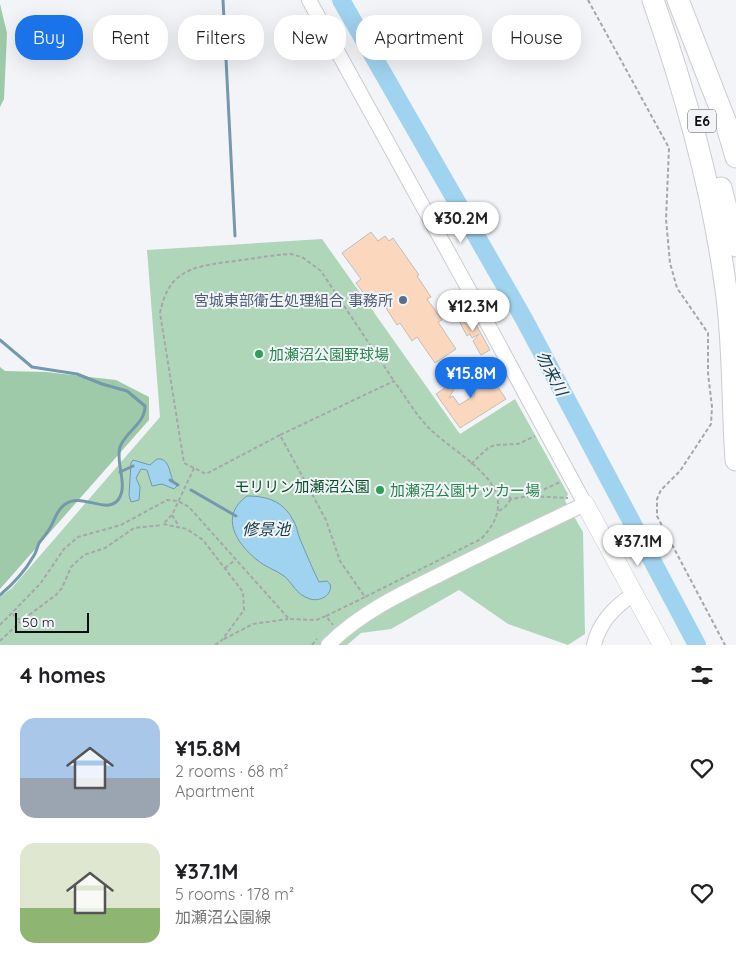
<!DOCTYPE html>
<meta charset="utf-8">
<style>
:root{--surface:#fff;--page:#f2f2f2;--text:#202124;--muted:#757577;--accent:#1a73e8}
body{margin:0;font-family:Quicksand,"Noto Sans JP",sans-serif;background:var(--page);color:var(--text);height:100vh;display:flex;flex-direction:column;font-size:19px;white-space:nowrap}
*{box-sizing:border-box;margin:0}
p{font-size:16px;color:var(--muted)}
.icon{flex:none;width:28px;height:28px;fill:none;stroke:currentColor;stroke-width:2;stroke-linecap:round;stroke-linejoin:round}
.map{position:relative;height:645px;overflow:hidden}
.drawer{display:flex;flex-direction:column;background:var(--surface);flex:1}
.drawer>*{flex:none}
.top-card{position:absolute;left:15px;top:15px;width:706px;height:45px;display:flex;gap:10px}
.scale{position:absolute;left:15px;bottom:12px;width:74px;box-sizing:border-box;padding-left:5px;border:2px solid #0c0d0e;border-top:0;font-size:14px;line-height:18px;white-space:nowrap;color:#0c0d0e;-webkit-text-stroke:4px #f3f4f8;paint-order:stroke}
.price{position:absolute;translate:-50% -42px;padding:0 11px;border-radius:18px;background:#fff;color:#222;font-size:16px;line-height:32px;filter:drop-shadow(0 1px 2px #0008)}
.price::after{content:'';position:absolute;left:50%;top:30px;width:15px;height:11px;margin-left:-8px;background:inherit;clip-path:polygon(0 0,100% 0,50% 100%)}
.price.selected{background:var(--accent);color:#fff}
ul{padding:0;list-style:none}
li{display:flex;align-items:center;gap:15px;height:125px;padding:0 20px}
li span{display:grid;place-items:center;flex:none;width:140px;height:100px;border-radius:15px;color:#555}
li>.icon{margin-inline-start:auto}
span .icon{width:60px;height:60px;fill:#fffc;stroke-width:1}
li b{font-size:21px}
h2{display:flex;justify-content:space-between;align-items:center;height:60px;padding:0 20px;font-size:21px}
.pill{padding:0 18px;border-radius:20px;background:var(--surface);box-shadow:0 5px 20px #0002;font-size:18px;line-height:45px}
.pill.selected{background:var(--accent);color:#fff}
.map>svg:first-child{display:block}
.green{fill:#b0d6b9}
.forest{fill:#9ecaa9}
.water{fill:#a0d3ef;stroke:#7498ac}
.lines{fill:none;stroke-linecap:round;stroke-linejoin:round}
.stream{stroke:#7498ac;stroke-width:3}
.river{stroke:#a0d3ef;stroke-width:18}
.building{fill:#fbd8bd;stroke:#c1bebc}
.minor-casing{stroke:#cbcccf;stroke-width:16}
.major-casing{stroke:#cbcccf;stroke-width:19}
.highway-casing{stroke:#cbcccf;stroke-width:23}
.path{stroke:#a6a7aa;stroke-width:2;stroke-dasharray:4 2.5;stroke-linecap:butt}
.minor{stroke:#fff;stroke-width:14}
.major{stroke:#fff;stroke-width:18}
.highway{stroke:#fff;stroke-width:21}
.service-dot{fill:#5c6f8a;stroke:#f3f4f8;stroke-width:2}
.leisure-dot{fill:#2e9e5b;stroke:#f3f4f8;stroke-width:2}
.labels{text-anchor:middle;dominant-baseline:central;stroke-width:4;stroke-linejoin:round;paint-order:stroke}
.shield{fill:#f3f4f8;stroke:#515254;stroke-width:1}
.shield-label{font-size:14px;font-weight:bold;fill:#0c0d0e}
.service-label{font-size:15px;fill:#4e5e75;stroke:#f3f4f8;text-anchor:end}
.leisure-label{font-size:15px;fill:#27864d;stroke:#f3f4f8;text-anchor:start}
.park-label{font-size:15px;fill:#065027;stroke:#f3f4f8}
.water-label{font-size:16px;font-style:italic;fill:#0e394c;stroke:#f3f4f8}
</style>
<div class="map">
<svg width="736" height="645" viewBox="0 0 736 645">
<rect width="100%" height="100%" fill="#f3f4f8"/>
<polygon class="green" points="322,239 460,434 515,399 568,494 565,501 583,532 585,634 568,645 508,624 459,590 391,629 361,633 347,645 0,645 0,597 12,588 160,417 147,250"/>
<g class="forest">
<polygon points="0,4 7,33 4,99 0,107"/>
<polygon points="0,367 5,371 46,372 116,380 149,397 149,420 0,589"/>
</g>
<g class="water">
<path d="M 157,459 C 172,457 168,479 177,486 L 174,489 L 162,484 L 152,486 L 147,470 L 141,469 L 136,478 L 140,487 L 139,500 L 131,502 L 129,495 L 131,463 L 133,460 L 150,465 Z"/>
<path d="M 247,496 C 267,496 283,501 293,520 C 297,526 297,532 300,539 C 306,553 312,568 319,582 L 327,581 L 330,584 C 333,595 320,602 310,599 C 295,594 293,583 284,576 C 276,570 265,567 257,560 C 236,543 219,516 247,496 Z"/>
</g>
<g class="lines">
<g class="stream">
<polyline points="223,0 235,236"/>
<path d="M 0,340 L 32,367 L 77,374 L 102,384 L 127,391 L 145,406 C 145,424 126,431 120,447 C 115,463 129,486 118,500 C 106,515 81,491 64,505 C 56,511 55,520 50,528 C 47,533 43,538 39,543 C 37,548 36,553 33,557 C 25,571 12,585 0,595"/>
<polyline points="120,472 133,466"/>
<polyline points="170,480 178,485"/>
<polyline points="191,490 236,516"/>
</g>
<polyline class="river" points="341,0 524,319 697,645"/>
</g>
<g class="building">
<polygon points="371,232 378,241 385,236 389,241 393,238 419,275 417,276 431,297 427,299 442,320 438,322 456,349 435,363 417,337 412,341 400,323 397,325 382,302 374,307 356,283 361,279 342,253"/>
<polygon points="468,310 490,350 481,355 473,341 479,334 472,338 470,334 467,336 457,317"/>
<polygon points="454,369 462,375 449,398 453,396 459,405 475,395 472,386 490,376 506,399 460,428 436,394 445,388 450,379 448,377"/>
</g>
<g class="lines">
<defs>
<g id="minor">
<path d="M 309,0 L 479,308 L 585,504 C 535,528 486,551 437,576 C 398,595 359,614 328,645"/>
<path d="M 594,645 C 599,623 615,606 634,594"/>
</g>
<polyline id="major" points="585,504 662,645"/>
<g id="highway">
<path d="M 653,0 C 686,94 713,191 726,290 C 734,346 732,404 736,460"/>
<polyline points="678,0 726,123 736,157"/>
<polyline points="721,188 736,246"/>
</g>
</defs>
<use href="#minor" class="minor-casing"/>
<use href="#major" class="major-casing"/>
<use href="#highway" class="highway-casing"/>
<g class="path">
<polyline points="588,0 669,148 666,219 670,263 677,288 708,333 708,373 712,407 711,424 680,471 661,490 657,499 657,516 725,645"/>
<path d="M 280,435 L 206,474 L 184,463 L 160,313 C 168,272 190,267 227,262 C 244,260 261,257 278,255 L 291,254 L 302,257 L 321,271 L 394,381"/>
<polyline points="471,464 488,448 495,445 518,444 535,436"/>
<polyline points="194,468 172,515 163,524 187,529 203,540 243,592 244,610 222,640 215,645"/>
<polyline points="494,487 501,487 511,499 530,496 568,498"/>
<polyline points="532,495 560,482"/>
<polyline points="499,511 505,507 511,499"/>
<polyline points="172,515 179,526"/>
<polyline points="225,568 235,560"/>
<polyline points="13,614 21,621"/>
<path d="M 326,616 L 365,597 L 340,561 L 326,520 L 280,435 L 394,381 C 406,397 417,417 431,430 C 464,461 529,489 481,539 L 365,597"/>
<polyline points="0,625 40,584 64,549 78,537 121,525 167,500 178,501 189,507 289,619 316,620 326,616 333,625"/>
<polyline points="224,639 253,624 288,619"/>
<polyline points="0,641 21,621 56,595 62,588 71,567 84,555 105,548 134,528 162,525"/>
<polyline points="312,645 317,639"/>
</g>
<use href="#minor" class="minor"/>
<use href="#major" class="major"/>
<use href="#highway" class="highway"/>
</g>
<circle class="service-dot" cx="403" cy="300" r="5"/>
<g class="leisure-dot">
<circle cx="259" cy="354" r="5"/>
<circle cx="380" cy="490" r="5"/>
</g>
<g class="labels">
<rect class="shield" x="688" y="109.5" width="28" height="23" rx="4"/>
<g class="shield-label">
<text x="702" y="121">E6</text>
</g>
<g class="service-label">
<text x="393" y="300">宮城東部衛生処理組合 事務所</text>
</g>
<g class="leisure-label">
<text x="269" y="354">加瀬沼公園野球場</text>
<text x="390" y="490">加瀬沼公園サッカー場</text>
</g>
<g class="park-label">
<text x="302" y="486">モリリン加瀬沼公園</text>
</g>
<g class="water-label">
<text transform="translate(552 373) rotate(62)">勿来川</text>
<text x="266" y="529">修景池</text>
</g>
</g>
</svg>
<div class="scale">50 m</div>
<b class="price" style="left:461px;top:244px">¥30.2M</b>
<b class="price" style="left:473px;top:332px">¥12.3M</b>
<b class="price selected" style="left:471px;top:399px">¥15.8M</b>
<b class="price" style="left:638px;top:567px">¥37.1M</b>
<div class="top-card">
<a class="pill selected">Buy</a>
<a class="pill">Rent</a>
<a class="pill">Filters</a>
<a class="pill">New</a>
<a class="pill">Apartment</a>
<a class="pill">House</a>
</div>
</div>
<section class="drawer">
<h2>4 homes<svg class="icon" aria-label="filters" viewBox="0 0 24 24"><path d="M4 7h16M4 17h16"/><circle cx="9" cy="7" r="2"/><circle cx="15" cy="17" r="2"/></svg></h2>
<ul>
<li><span style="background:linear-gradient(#a9c7e8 60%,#9aa5b1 0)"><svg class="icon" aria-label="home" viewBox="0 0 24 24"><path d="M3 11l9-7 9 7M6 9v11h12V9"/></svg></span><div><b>¥15.8M</b><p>2 rooms · 68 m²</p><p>Apartment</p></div><svg class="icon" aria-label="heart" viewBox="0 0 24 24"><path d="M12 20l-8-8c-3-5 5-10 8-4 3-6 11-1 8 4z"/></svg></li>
<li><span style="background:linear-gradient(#dfe7d0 65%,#8fb573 0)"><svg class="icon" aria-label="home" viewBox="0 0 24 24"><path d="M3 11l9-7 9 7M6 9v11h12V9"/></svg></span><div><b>¥37.1M</b><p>5 rooms · 178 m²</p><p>加瀬沼公園線</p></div><svg class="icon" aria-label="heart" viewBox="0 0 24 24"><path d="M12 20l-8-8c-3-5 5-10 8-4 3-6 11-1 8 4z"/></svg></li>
</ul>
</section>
